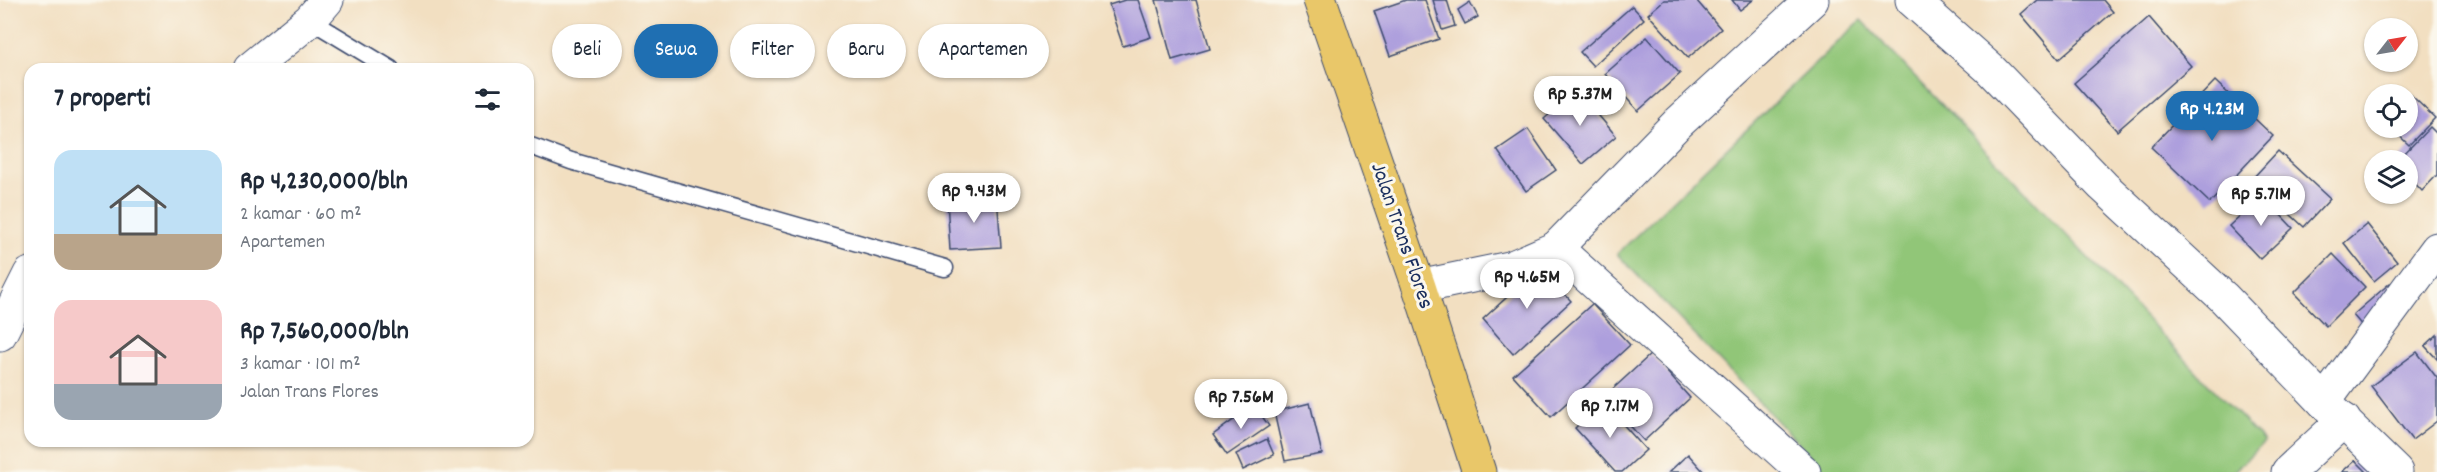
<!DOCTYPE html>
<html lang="id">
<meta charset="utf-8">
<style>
:root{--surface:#fff;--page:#f6f6f7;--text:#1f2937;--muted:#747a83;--accent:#1f6fb2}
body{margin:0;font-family:Dekko,sans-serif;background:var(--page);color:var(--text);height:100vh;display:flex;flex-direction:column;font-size:22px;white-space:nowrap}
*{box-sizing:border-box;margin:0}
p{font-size:20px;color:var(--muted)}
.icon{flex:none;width:33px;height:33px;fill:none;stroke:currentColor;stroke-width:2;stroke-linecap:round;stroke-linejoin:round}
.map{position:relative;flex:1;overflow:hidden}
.details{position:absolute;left:24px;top:63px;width:510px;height:384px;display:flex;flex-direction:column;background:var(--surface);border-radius:18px;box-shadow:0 2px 4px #0004}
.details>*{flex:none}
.hud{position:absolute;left:552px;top:24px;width:570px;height:54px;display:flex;gap:12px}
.needle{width:39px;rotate:59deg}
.fabs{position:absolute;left:2364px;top:18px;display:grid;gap:12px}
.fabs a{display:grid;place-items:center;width:54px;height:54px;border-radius:50%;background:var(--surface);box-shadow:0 2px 4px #0004;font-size:30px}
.price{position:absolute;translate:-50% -51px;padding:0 14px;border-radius:21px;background:#fff;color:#222;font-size:20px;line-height:39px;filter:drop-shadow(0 2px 3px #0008)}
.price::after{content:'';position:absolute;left:50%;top:36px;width:18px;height:14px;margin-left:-9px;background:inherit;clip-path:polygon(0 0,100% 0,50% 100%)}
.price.on{background:var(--accent);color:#fff}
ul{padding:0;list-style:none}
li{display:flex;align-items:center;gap:18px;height:150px;padding:0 30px}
li span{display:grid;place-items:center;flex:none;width:168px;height:120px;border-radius:18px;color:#555}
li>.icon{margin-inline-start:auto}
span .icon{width:72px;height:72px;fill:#fffc;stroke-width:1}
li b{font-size:26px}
h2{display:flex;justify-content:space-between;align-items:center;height:72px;padding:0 30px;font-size:26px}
.chip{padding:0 21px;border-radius:27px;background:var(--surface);box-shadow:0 2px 4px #0004;font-size:21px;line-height:54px}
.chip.on{background:var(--accent);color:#fff}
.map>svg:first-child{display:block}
.green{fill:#91c678;stroke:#567a6b;stroke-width:1.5}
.building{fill:#ad9fdd}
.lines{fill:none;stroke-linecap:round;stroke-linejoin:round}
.service-casing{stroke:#3b496d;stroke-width:19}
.minor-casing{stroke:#3b496d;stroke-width:35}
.trunk-casing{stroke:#3b496d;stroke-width:35}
.service{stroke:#fff;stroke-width:16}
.minor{stroke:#fff;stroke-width:33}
.trunk{stroke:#e9c769;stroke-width:33}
.labels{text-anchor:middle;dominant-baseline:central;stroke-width:6;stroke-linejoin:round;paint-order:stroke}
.street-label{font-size:22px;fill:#1b2f5e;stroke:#fbf7ec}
</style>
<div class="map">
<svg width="2437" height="472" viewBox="0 0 2437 472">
<rect width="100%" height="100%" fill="#fbf7ec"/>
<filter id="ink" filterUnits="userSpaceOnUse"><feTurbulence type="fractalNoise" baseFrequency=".0167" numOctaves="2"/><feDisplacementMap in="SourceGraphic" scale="12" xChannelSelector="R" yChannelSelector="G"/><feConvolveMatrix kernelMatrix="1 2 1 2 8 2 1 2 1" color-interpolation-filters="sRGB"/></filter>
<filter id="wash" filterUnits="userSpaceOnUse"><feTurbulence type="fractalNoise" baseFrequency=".008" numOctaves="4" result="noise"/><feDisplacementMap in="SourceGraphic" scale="24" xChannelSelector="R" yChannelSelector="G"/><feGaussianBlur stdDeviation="1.35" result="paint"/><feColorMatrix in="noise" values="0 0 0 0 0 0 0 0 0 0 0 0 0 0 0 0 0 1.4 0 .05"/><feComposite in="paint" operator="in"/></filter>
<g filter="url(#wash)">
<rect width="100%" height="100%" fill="#f2dfc1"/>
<polygon class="green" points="1861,20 2264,442 2233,472 1826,472 1617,254"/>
<g id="blocks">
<g class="building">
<polygon points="1125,0 1138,0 1151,37 1123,46 1109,5"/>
<polygon points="1156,0 1196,0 1210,49 1172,60"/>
<polygon points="1406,0 1425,0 1439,39 1390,56 1374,11"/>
<polygon points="1433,0 1447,0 1455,26 1442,30"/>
<polygon points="1664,0 1696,0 1721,29 1688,58 1648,14"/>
<polygon points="1732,0 1753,0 1740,10"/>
<polygon points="2037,0 2103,0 2113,12 2059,59 2021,14"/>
<polygon points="1470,2 1478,17 1465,24 1458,10"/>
<polygon points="1632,6 1644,19 1593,66 1580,52"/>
<polygon points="2149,17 2191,66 2117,131 2074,83"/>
<polygon points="1647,37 1680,74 1638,111 1605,74"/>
<polygon points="2215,81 2273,136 2210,203 2151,147"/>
<polygon points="1577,90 1616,136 1583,164 1544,119"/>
<polygon points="2411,95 2435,118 2409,145 2391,128 2408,128 2408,98"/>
<polygon points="2430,127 2437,134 2437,175 2422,191 2408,176 2408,160 2398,160"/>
<polygon points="1528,129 1556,170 1526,191 1497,150"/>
<polygon points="2278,151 2330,199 2304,227 2252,179"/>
<polygon points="2262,195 2293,228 2260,259 2229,226"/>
<polygon points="997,197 1001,247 950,250 947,200"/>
<polygon points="2367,224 2397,262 2374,281 2344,243"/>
<polygon points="2333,254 2365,287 2326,326 2294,293"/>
<polygon points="1540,267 1571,301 1513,354 1483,319"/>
<polygon points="2390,283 2401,296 2364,328 2353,315"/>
<polygon points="1592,304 1630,345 1551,417 1513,375"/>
<polygon points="2437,335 2437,359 2425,346"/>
<polygon points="2417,352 2437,378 2437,421 2412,440 2371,386"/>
<polygon points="1651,354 1690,398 1644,441 1604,397"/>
<polygon points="1603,402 1646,450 1622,472 1615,472 1575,428"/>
<polygon points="1310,403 1322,454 1285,461 1274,412"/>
<polygon points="1254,405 1269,426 1227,455 1213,435"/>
<polygon points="1267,439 1274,455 1243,470 1236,454"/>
<polygon points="1688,454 1704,472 1669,472"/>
<polygon points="2355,460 2367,472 2342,472"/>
</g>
</g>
</g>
<g filter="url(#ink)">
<use href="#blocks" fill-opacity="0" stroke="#3b496d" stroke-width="1.5"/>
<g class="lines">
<defs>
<g id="service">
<polyline points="310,20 391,69"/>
<polyline points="528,145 571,161 945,268"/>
</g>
<g id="minor">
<polyline points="1912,0 1989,68 2103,186 2223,297 2324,402 2396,472"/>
<polyline points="250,69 310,20 327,0"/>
<polyline points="1556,248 1677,124 1812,0"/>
<polyline points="1419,287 1510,268 1556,248 1804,472"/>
<polyline points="0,334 30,274"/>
<polyline points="2324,402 2437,249"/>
<polyline points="2288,472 2344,420"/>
</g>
<polyline id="trunk" points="1320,0 1419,287 1479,472"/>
</defs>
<use href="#service" class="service-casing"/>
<use href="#minor" class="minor-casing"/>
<use href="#trunk" class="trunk-casing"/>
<use href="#service" class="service"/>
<use href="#minor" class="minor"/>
<use href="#trunk" class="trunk"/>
</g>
</g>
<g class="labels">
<g class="street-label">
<text transform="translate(1401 236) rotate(71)">Jalan Trans Flores</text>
</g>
</g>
</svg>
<div class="fabs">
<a><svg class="needle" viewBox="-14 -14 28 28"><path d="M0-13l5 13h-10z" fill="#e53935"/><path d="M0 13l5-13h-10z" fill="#747a83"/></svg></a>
<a><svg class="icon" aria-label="locate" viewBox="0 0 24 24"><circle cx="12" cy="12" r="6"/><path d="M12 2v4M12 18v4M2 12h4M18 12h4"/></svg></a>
<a><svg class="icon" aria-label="layers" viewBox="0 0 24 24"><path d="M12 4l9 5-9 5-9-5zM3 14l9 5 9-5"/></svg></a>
</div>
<b class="price" style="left:1580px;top:127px">Rp 5.37M</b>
<b class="price on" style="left:2212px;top:142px">Rp 4.23M</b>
<b class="price" style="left:974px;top:224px">Rp 9.43M</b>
<b class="price" style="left:2261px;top:227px">Rp 5.71M</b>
<b class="price" style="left:1527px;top:310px">Rp 4.65M</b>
<b class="price" style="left:1241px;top:430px">Rp 7.56M</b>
<b class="price" style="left:1610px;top:439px">Rp 7.17M</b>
<div class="hud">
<a class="chip">Beli</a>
<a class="chip on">Sewa</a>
<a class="chip">Filter</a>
<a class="chip">Baru</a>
<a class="chip">Apartemen</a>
</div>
<section class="details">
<h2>7 properti<svg class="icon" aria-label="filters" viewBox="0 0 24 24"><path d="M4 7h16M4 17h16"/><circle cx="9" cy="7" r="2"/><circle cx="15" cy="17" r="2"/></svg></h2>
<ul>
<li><span style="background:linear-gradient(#bfe0f5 70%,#b9a48a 0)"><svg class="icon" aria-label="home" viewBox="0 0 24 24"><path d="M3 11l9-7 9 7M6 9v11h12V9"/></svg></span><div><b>Rp 4,230,000/bln</b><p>2 kamar · 60 m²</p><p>Apartemen</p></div></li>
<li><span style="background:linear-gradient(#f6c9c9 70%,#9aa5b1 0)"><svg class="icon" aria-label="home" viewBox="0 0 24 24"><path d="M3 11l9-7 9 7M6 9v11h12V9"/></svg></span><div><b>Rp 7,560,000/bln</b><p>3 kamar · 101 m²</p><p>Jalan Trans Flores</p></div></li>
</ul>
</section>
</div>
